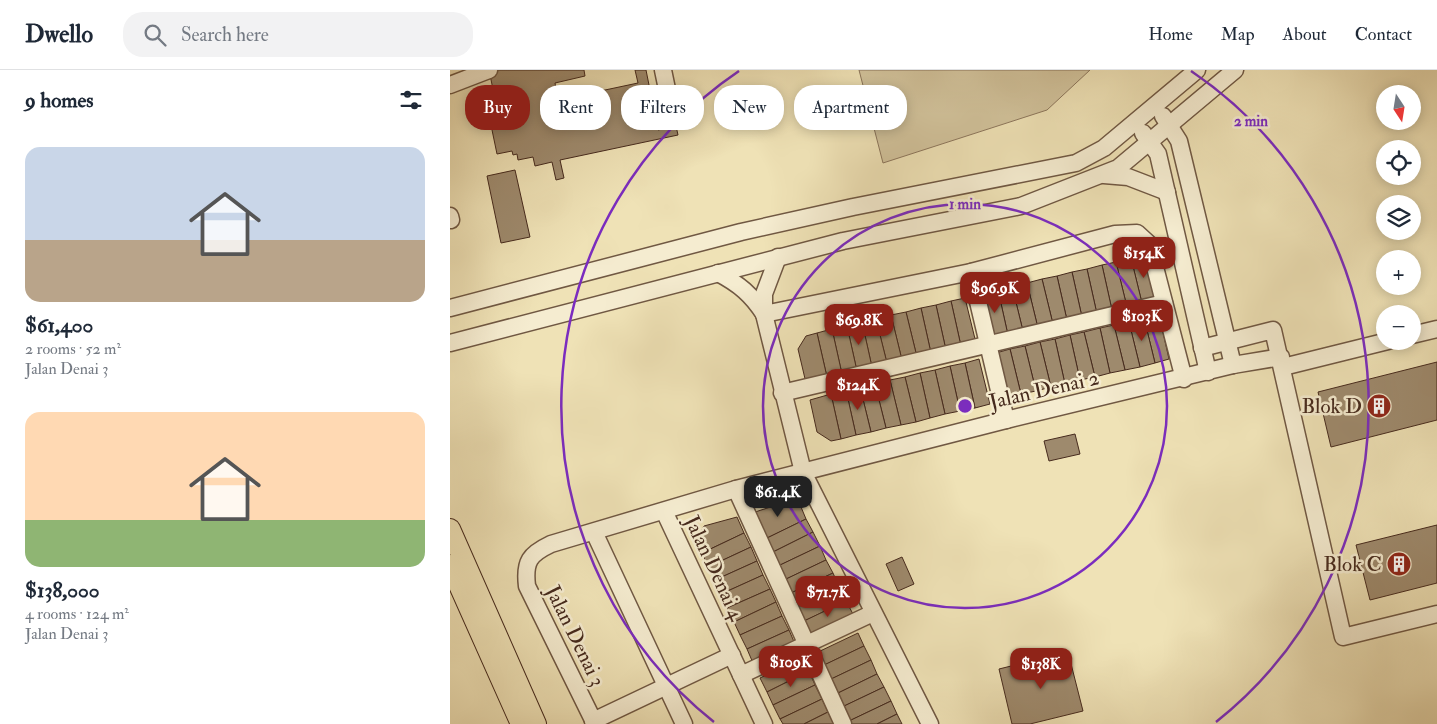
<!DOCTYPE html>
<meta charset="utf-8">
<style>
:root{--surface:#fff;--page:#f2f2f3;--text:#1f2937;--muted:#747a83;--line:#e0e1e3;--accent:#8f2418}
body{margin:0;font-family:"IM FELL Double Pica",serif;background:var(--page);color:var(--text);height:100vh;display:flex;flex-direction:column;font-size:19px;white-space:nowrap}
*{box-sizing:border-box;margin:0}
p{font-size:16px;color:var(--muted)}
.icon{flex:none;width:28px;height:28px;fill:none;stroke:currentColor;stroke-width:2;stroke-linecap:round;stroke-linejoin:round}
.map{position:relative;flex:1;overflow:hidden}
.panel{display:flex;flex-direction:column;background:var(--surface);width:450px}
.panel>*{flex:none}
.hud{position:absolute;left:15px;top:15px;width:475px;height:45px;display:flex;gap:10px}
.needle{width:32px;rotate:168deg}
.fabs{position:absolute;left:926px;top:15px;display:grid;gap:10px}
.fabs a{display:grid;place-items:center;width:45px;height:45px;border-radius:50%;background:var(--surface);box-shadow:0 2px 12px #0003;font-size:25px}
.price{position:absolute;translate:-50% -42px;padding:0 11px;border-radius:10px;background:var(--accent);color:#fff;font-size:16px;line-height:32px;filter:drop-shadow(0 1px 2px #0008)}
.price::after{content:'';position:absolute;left:50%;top:30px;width:15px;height:11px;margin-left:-8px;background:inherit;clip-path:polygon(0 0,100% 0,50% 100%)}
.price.selected{background:#222;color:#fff}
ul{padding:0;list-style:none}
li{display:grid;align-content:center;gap:10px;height:265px;padding:0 25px}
li span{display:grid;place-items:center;height:155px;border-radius:15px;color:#555}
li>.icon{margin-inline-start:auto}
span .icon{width:90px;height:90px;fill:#fffc;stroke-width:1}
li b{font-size:21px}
h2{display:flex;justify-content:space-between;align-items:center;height:60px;padding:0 25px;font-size:21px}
.tag{padding:0 18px;border-radius:20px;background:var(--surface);box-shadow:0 2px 12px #0003;font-size:18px;line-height:45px}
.tag.selected{background:var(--accent);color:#fff}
header{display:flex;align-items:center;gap:30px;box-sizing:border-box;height:70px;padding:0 25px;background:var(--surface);border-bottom:1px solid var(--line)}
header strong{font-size:24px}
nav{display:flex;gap:28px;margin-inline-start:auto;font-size:18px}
.search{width:350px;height:45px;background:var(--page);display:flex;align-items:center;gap:12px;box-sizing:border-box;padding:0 18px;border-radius:20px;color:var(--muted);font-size:19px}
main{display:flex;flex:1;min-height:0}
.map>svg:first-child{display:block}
.green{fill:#d2c39c;stroke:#8c765c}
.building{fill:#9e8a6d;stroke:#462a1d}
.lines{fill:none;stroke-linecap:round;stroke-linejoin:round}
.minor-casing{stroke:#705843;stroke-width:19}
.major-casing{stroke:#462a1d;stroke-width:22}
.minor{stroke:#f5ecd0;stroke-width:16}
.major{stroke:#efe2b6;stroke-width:20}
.ring{fill:none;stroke:#7b2cbf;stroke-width:2.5}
.labels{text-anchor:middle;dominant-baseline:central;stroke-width:5;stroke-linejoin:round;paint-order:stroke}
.street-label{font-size:21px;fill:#462a1d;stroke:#f5ecd0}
.poi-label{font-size:21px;fill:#462a1d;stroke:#f5ecd0;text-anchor:end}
.centre{fill:#7b2cbf;stroke:#f5ecd0;stroke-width:2.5}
.ring-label{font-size:15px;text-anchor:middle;font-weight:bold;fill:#7b2cbf;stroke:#f5ecd0;stroke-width:5;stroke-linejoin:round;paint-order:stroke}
</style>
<header>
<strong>Dwello</strong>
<div class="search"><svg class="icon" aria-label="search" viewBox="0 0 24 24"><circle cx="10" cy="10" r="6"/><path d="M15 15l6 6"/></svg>Search here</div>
<nav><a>Home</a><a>Map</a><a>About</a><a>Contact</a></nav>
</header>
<main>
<section class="panel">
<h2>9 homes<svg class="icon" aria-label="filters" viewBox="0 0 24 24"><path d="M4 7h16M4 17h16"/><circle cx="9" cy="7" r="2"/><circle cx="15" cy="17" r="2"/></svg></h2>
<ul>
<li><span style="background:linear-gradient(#c9d6e8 60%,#b9a48a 0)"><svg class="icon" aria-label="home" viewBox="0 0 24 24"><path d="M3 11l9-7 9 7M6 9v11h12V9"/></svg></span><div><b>$61,400</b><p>2 rooms · 52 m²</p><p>Jalan Denai 3</p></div></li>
<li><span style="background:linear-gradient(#ffd9b3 70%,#8fb573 0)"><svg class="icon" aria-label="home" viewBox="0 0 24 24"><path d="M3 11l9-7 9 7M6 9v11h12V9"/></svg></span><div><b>$138,000</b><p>4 rooms · 124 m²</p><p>Jalan Denai 3</p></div></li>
</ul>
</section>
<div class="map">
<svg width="987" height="654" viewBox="0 0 987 654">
<rect width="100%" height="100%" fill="#efe2b6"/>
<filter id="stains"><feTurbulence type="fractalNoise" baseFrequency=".004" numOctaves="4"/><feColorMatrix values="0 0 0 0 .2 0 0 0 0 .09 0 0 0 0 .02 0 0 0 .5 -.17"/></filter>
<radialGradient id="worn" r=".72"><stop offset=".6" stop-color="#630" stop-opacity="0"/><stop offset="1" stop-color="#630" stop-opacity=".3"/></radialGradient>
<polygon class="green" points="409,0 640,0 597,40 433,93"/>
<g class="building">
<polygon points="39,0 134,0 135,6 105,13 108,30 188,13 185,0 196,0 208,60 226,56 228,65 110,90 114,108 106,110 102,92 85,96 83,87 68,90 67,84 63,85 62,81 47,84 36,31 45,29"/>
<polygon points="65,100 80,167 51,173 37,106"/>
<polygon points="696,185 707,230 692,233 681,188"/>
<polygon points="681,188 692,233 677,237 666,192"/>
<polygon points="666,192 677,237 662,240 652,195"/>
<polygon points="652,195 662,240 647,244 637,199"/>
<polygon points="637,199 647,244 632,247 622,202"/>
<polygon points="622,202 632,247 617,250 607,206"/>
<polygon points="607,206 617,250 603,254 592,209"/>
<polygon points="592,209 603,254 588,258 577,213"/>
<polygon points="577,213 588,258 573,261 562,216"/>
<polygon points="562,216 573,261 558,265 548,220"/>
<polygon points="548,220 558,265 543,268 533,223"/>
<polygon points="515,228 526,273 511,276 501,231"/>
<polygon points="501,231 511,276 496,280 486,235"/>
<polygon points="486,235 496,280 481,283 471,238"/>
<polygon points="471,238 481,283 467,287 456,242"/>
<polygon points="456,242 467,287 452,290 441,245"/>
<polygon points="709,244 719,289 705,293 694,248"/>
<polygon points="441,245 452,290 437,293 426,249"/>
<polygon points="694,248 705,293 690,297 679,252"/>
<polygon points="426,249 437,293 422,297 412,252"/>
<polygon points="412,252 422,297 407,301 397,256"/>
<polygon points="679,252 690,297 675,300 664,255"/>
<polygon points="664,255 675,300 660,303 650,258"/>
<polygon points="397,256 407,301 392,304 382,259"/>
<polygon points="650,258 660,303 645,307 634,262"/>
<polygon points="382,259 392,304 377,307 367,263"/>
<polygon points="634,262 645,307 630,310 620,265"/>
<polygon points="367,263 377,307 356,313 348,279 356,266"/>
<polygon points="620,265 630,310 615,314 605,269"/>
<polygon points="605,269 615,314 601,317 590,272"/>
<polygon points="590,272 601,317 586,321 575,276"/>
<polygon points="575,276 586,321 571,324 560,279"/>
<polygon points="560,279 571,324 556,328 546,283"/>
<polygon points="529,289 540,334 525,338 515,293"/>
<polygon points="987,292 987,350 881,377 868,322"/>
<polygon points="515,293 525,338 510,341 500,296"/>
<polygon points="500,296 510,341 495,344 485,300"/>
<polygon points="485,300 495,344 480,348 470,303"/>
<polygon points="470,303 480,348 466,352 455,307"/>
<polygon points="455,307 466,352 451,355 440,310"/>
<polygon points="440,310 451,355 436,358 425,314"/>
<polygon points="425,314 436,358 421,362 410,317"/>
<polygon points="410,317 421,362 406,365 396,320"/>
<polygon points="396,320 406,365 391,369 381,324"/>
<polygon points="381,324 391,369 381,371 367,362 360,330"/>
<polygon points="625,364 630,384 599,391 594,371"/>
<polygon points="336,432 351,437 356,449 315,469 302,443"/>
<polygon points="287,447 294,463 252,483 246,470 254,456"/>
<polygon points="356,449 363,462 321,483 315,469"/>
<polygon points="987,455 987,513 920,530 906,475"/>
<polygon points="363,462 370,476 328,496 321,483"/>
<polygon points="294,463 301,477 258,497 252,483"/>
<polygon points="370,476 376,490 334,510 328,496"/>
<polygon points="301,477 307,491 265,510 258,497"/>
<polygon points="452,487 464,514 448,521 436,494"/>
<polygon points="376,490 383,503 341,523 334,510"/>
<polygon points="307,491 313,505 271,524 265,510"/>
<polygon points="383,503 389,517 348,537 341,523"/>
<polygon points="313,505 320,519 277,538 271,524"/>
<polygon points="389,517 396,531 354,551 348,537"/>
<polygon points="320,519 326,532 284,552 277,538"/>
<polygon points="396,531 403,544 361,564 354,551"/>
<polygon points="326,532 332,546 290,565 284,552"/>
<polygon points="332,546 339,560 297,579 290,565"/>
<polygon points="339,560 345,574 303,593 297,579"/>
<polygon points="408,563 414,576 372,596 366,583"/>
<polygon points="414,576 421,590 379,610 372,596"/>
<polygon points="618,582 633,641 580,654 562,654 549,599"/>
<polygon points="352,588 359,601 317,622 310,608"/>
<polygon points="421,590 427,604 386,624 379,610"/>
<polygon points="359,601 365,615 323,635 317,622"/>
<polygon points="427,604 434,617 392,637 386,624"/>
<polygon points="365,615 372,629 330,649 323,635"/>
<polygon points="434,617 441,631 399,651 392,637"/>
<polygon points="372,629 378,642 354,654 333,654 330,649"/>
<polygon points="441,631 447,644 427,654 401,654 399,651"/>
<polygon points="378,642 384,654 354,654"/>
<polygon points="447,644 452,654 427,654"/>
</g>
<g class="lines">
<defs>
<g id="minor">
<polyline points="213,0 223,48"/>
<polyline points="0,15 39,0"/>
<polyline points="713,46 729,71 783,295"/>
<polyline points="693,63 708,84 758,302"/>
<polyline points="654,105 678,107 717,122"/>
<polyline points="0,146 1,150"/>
<polyline points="328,187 314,224 314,244 353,402 480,654"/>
<polyline points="521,202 556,350"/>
<path d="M 268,203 C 289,214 302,225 314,244"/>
<polyline points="0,238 291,162 403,137 626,93 654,78 747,0"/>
<polyline points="314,244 521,202 665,164 687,163 699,174 734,309"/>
<polyline points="962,265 987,259"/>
<polyline points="0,273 393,171 571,136 668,98 785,0"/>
<polyline points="752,278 823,260 893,567 987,544"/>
<polyline points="833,297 938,271"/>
<polyline points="332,323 714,233"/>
<polyline points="286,419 393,654"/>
<polyline points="214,441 314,654"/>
<polyline points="144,462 234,654"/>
<polyline points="291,605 423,543"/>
<polyline points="143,651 282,585"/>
<path d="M 145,654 L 77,516 C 74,491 80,484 101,474 L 286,419 L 556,350 L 783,295 L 831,287"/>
</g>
<g id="major">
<polyline points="0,459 86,654"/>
<polyline points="0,495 71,654"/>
</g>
</defs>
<use href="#minor" class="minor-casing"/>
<use href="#major" class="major-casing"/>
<use href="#minor" class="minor"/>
<use href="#major" class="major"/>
</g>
<g class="ring">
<circle cx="515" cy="336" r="202"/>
<path d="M264 652A404 404 0 0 1 289 1M741 1A404 404 0 0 1 766 652"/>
</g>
<defs>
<symbol id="building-disc" viewBox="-11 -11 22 22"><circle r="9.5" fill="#8f2418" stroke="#f5ecd0"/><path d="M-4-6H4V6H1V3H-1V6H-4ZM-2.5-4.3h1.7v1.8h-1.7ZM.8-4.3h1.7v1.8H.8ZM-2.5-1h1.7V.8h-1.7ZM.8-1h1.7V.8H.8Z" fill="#fff"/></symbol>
</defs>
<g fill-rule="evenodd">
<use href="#building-disc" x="915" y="322" width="28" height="28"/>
<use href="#building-disc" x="935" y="480" width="28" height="28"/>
</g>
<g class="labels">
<g class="street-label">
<text transform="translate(594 320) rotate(-13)">Jalan Denai 2</text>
<text transform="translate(264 498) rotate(65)">Jalan Denai 4</text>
<text transform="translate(125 566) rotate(64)">Jalan Denai 3</text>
</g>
<g class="poi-label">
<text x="912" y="336">Blok D</text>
<text x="932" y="494">Blok C</text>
</g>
</g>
<circle cx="515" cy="336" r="8" class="centre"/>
<g class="ring-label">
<text x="801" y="56">2 min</text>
<text x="515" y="139">1 min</text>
</g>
<rect width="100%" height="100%" filter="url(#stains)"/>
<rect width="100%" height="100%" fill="url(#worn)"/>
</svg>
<div class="fabs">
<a><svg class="needle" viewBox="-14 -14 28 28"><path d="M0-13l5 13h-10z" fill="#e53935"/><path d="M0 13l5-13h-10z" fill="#747a83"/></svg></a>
<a><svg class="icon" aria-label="locate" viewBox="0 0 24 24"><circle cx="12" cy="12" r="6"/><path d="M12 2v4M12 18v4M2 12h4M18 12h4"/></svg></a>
<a><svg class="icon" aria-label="layers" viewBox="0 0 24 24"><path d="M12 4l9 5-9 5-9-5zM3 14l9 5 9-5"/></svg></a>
<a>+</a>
<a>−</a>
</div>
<b class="price" style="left:694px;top:209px">$154K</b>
<b class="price" style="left:545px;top:244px">$96.9K</b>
<b class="price" style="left:692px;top:272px">$103K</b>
<b class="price" style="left:409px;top:276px">$69.8K</b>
<b class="price" style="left:408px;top:341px">$124K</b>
<b class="price selected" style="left:328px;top:448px">$61.4K</b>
<b class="price" style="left:378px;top:548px">$71.7K</b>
<b class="price" style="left:341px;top:618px">$109K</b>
<b class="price" style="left:591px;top:620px">$138K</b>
<div class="hud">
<a class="tag selected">Buy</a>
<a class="tag">Rent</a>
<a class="tag">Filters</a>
<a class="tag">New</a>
<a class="tag">Apartment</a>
</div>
</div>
</main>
